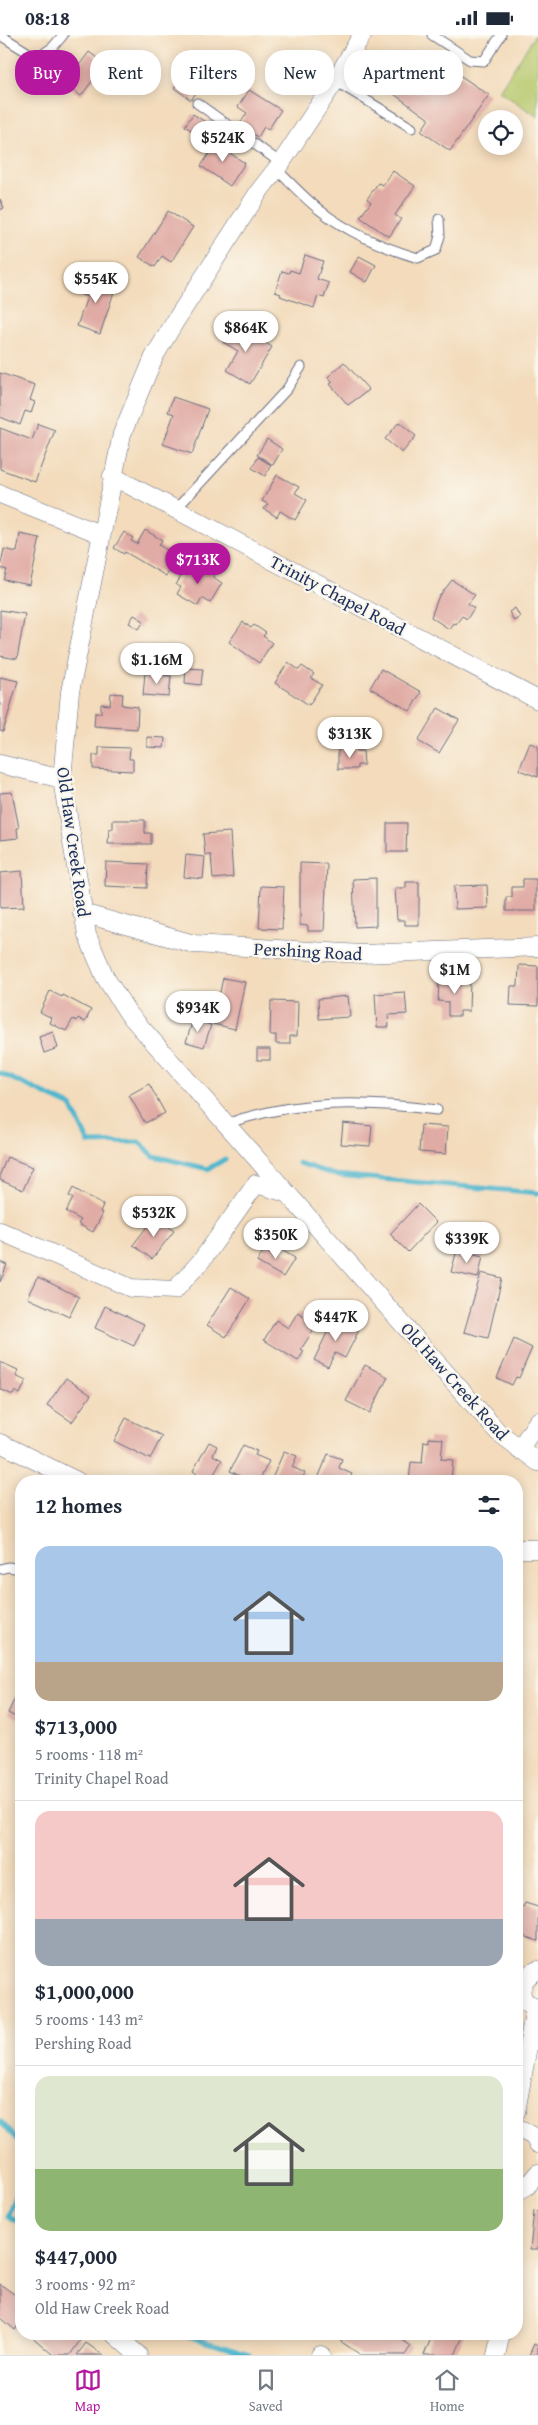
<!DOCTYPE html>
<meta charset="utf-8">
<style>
:root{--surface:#fff;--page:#f6f6f7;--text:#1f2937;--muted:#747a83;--line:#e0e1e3;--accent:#b5179e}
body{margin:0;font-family:"Gentium Book Plus",serif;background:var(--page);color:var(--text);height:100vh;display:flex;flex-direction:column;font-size:19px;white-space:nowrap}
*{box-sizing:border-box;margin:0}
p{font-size:16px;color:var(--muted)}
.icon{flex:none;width:28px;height:28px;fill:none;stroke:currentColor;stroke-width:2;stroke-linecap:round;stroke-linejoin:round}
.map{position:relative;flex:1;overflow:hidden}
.drawer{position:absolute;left:15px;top:1440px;width:508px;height:865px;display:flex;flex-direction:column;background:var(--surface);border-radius:20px;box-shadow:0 2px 12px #0003}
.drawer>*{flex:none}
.guide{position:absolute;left:15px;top:15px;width:509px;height:45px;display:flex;gap:10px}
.buttons{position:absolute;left:478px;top:75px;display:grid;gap:10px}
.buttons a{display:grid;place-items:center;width:45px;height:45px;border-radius:50%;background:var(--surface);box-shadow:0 2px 12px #0003;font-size:25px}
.price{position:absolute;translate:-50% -42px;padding:0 11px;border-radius:18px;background:#fff;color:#222;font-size:16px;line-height:32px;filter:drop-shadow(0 1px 2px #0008)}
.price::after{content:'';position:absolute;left:50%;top:30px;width:15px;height:11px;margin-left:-8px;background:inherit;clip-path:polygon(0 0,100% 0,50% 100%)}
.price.active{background:var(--accent);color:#fff}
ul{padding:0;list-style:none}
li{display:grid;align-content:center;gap:10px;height:265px;padding:0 20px}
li+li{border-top:1px solid var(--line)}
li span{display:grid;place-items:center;height:155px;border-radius:15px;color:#555}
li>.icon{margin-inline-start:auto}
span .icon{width:90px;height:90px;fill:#fffc;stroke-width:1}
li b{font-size:21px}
h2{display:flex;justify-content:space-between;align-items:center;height:60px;padding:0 20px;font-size:21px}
.tag{padding:0 18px;border-radius:20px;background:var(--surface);box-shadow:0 2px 12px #0003;font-size:18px;line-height:45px}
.tag.active{background:var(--accent);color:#fff}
.status{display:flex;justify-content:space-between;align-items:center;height:35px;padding:0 25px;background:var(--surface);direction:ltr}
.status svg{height:14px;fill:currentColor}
.tab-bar{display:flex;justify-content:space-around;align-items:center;height:70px;border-top:1px solid var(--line);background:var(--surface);font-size:14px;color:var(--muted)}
.tab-bar a{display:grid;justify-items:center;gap:2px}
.tab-bar .active{color:var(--accent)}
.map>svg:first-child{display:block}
.green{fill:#b5c76a;stroke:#687b64}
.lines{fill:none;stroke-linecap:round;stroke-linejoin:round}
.stream{stroke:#4fb6cd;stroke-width:5}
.building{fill:#e0aba4}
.lane-casing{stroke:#676b7f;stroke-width:11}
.street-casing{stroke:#676b7f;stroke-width:19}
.lane{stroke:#fff;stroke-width:9}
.street{stroke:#fff;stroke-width:18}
.labels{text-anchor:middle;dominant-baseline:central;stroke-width:4.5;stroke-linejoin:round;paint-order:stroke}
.street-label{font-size:18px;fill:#1b2f5e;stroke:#fbf7ec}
</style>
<div class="status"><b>08:18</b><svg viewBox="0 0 49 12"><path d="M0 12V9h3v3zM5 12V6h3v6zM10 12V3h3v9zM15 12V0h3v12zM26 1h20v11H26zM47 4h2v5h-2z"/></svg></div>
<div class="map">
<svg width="538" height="2320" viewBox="0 0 538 2320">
<rect width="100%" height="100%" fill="#fbf7ec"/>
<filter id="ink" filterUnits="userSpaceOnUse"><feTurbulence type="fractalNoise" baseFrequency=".02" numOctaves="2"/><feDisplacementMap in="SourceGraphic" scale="10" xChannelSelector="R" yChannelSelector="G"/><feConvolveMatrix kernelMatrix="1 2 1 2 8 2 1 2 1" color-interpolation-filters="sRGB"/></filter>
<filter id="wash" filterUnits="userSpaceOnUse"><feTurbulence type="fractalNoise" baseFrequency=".0096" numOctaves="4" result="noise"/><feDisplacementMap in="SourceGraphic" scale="20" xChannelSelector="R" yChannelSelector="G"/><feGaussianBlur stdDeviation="1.12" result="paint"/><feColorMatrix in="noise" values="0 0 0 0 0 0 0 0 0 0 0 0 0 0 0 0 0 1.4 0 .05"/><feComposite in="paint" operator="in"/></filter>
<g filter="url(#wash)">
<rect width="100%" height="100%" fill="#f3dbbb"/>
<polygon class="green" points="535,0 538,0 538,82 499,56"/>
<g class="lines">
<g class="stream">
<polyline points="0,1038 71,1071 89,1108 139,1107 154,1121 208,1134 225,1124"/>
<polyline points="299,1128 335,1140 538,1158"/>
<polyline points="0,2086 21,2109"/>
<polyline points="21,2138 19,2151 7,2182 21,2186"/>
<polyline points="182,2299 249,2320"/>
</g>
</g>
<g id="blocks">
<g class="building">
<polygon points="89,17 105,29 81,61 65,49"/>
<polygon points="194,23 212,35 191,65 174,53"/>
<polygon points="411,27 448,54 458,39 489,60 450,116 421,96 429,84 391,57 396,50 388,45 400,28 406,33"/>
<polygon points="249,55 281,75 268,95 264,92 258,102 239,90 247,78 238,72"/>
<polygon points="193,79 210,90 202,103 185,91"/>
<polygon points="220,102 232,111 228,117 245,128 230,151 201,131"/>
<polygon points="393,136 415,151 395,180 401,184 389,202 360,182 371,167 367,164 378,148 383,150"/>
<polygon points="0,164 4,173 0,175"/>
<polygon points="168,176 193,192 171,227 162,221 155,232 139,222"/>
<polygon points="305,220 323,226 317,244 329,248 324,263 318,261 314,273 280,261 281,259 275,257 282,236 289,238 290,235 299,238"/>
<polygon points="359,221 376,230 367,247 350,237"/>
<polygon points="87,241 116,251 100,299 77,291 87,262 81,260"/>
<polygon points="234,288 272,312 250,349 227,335 238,316 223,307"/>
<polygon points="344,327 369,355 348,370 330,349 333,347 328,342"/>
<polygon points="0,338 35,350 30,365 35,367 31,378 25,376 20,390 0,382"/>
<polygon points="173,362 208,374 192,419 163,409 174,379 168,377"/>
<polygon points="399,387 416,401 402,418 385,404"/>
<polygon points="38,389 55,395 35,447 0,434 0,393 32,405"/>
<polygon points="267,404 282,414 273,430 257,420"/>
<polygon points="258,422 271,430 265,441 252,433"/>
<polygon points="277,440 299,452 295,458 307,465 295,485 280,476 277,482 264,474 268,469 262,466"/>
<polygon points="145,495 162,505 159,510 170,517 169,519 176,524 166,541 125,517 124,519 114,513 124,497 133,503 131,506 137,509"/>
<polygon points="20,499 40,503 30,550 4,545 7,535 0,533 4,514 17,517"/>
<polygon points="188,529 198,535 201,530 215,538 213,542 222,548 210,568 202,563 198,571 177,559 181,552 176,550"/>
<polygon points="452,545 475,560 468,569 474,573 467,584 462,581 456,589 453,588 449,594 431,582 438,563"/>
<polygon points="515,573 520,582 514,586 509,577"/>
<polygon points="0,575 25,579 17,624 0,621"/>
<polygon points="134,580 144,586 139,594 129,588"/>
<polygon points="243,587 251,593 254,590 266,598 263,601 272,608 259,628 229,607"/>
<polygon points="288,627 299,635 302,631 314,639 311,643 322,650 309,670 275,648"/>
<polygon points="186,633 203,634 201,650 185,648"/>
<polygon points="381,634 421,657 410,676 370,653"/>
<polygon points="145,638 171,641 169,662 143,660"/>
<polygon points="0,642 18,646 3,697 0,696"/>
<polygon points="111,658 123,659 122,670 138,672 137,694 94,691 95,678 101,678 101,669 110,670"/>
<polygon points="438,673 459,685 439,718 418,706"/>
<polygon points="350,689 369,701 362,713 343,701"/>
<polygon points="147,702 165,703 164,713 147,712"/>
<polygon points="530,708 538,711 538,742 519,735"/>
<polygon points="99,712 130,713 129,724 133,724 133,736 93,734 93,720 99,720"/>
<polygon points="356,713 357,716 363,716 364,730 357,730 357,734 338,734 338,714"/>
<polygon points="12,757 19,793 17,793 18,803 0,805 0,758"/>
<polygon points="113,785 145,785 145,798 151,798 151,809 108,809 109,794 113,794"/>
<polygon points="387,788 407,788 406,817 387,817"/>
<polygon points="230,797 233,842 213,844 211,820 205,820 203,799"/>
<polygon points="186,820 205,822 203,844 184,842"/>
<polygon points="106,827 148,829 147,853 105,851"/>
<polygon points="300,828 327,829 324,896 308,896 308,891 300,890"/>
<polygon points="22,836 24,872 0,873 0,838"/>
<polygon points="376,843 376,891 355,892 353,844"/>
<polygon points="523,844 536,844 536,876 506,876 506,862 512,862 512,852 523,852"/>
<polygon points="406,847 419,847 419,890 405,890 405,885 397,885 395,853 406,853"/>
<polygon points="487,850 488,873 455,874 454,851"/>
<polygon points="261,851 284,852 282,894 259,893"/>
<polygon points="519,930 538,931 538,971 510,970 511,951 518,951"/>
<polygon points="223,943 245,947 235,994 213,989"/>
<polygon points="439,944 470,945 469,976 460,976 460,981 448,981 448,967 438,966"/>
<polygon points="50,956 62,962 63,960 91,975 85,987 78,983 77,986 73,984 66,996 50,988 52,983 40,977"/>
<polygon points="405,957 407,979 388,980 389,992 377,992 375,959"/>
<polygon points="348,961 350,982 319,984 318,964"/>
<polygon points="200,964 207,972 195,983 188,975"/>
<polygon points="271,966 298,967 297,1001 290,1001 290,1009 276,1009 276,1000 270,1000"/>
<polygon points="193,985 211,990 204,1012 186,1007"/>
<polygon points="53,997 58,1013 44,1018 39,1002"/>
<rect x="257" y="1014" width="13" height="11"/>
<polygon points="149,1049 165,1078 145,1088 129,1060"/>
<polygon points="343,1088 372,1091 370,1111 341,1109"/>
<polygon points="421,1090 448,1092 446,1119 419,1117"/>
<polygon points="7,1122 33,1132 23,1155 0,1145 0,1139"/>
<polygon points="73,1153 103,1170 100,1177 103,1178 93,1197 78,1189 81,1185 66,1177 73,1163 69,1161"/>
<polygon points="418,1169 436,1187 408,1217 390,1199"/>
<polygon points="155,1181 174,1196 152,1224 133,1210"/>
<polygon points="268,1207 295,1223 283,1242 257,1227"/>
<polygon points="457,1215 483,1221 478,1243 451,1237"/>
<polygon points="0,1227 7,1230 0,1247"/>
<polygon points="481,1238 502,1243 488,1303 464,1297"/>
<polygon points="38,1242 79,1262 69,1282 28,1263"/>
<polygon points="231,1252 250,1264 226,1302 207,1290"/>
<polygon points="105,1271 144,1289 134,1311 95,1293"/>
<polygon points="298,1277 308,1284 306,1287 315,1293 301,1314 304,1316 298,1326 264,1305 276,1285 288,1293"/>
<polygon points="335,1281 359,1295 345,1323 335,1318 328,1332 314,1325"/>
<polygon points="514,1304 532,1313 519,1343 516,1342 512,1350 497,1343"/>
<polygon points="0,1327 18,1335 16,1341 26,1346 20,1359 15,1356 13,1360 0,1354"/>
<polygon points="365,1330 388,1342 370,1378 346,1366"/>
<polygon points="66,1343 91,1360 72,1387 47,1370"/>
<polygon points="126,1383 162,1401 150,1424 114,1406"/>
<polygon points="429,1403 443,1404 441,1424 453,1425 451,1446 409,1446 411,1427 422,1428 424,1406 429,1407"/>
<polygon points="209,1407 217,1411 213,1420 222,1425 210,1446 198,1446 194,1444 197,1439 193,1436"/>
<polygon points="243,1410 257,1416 255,1420 269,1426 259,1446 237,1446 240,1441 230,1436"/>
<polygon points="284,1416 297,1421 292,1432 305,1438 301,1446 271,1446"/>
<polygon points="328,1419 342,1424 339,1433 352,1439 349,1446 317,1446"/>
<polygon points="21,1650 21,1685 8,1678"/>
<polygon points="525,1868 538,1872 538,1906 523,1901 524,1899 516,1896 516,1870 523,1872"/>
<polygon points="534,2175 538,2176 538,2215 530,2215"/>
<polygon points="0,2249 21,2264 21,2286 15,2295 0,2282"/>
<polygon points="29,2299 74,2299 81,2304 70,2320 53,2320"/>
<polygon points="337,2299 394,2299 411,2311 405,2320 361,2320 340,2306 342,2302"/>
<polygon points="433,2299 464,2299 455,2320 424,2320"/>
<polygon points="86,2308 103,2320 77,2320"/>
<polygon points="534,2309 538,2311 538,2320 529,2320"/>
</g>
</g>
</g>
<g filter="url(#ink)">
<use href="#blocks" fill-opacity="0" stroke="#676b7f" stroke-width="1"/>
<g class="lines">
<defs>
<g id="lane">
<polyline points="0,0 32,20 40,21 53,12 63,0"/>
<polyline points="432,0 470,25 484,26 501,0"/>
<polyline points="335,46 412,93"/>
<polyline points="197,68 281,128"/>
<path d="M 276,134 C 291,148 305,164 321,176 C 349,198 385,213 418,223 L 436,215 L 440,201 L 439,184"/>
<polyline points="176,474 287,354 301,332"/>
<path d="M 226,1089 C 295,1064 366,1066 437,1075"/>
<polyline points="0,1534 8,1532 21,1534"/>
</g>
<g id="street">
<polyline points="362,0 335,46 281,128 260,155 176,285 154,322 122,399 70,657 62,744 87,900 105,942 128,978 498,1397 538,1427"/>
<polyline points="112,441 538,665"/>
<polyline points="0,459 100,499"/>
<polyline points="0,729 62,744"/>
<polyline points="82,878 194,909 362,919 538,912"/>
<polyline points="0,1196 131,1253 175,1255 202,1225 256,1149 286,1158"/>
<polyline points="0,1408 77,1446"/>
<polyline points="519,1415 538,1386"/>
<polyline points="516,1514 538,1514"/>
<path d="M 538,1935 C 517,1943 515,1969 538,1973"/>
<polyline points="516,2077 535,1973"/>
<polyline points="516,2092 533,2101 538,2109"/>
<polyline points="516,2157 527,2151 538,2138"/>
<polyline points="114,2299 138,2320"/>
<polyline points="320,2320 321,2320"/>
<polyline points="496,2320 501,2299"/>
</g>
</defs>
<use href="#lane" class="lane-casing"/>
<use href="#street" class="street-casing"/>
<use href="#lane" class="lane"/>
<use href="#street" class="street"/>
</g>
</g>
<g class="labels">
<g class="street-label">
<text transform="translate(338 560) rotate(28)">Trinity Chapel Road</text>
<text transform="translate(74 807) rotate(82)">Old Haw Creek Road</text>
<text transform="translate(308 916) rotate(3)">Pershing Road</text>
<text transform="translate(455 1346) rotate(48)">Old Haw Creek Road</text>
</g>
</g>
</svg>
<div class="buttons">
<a><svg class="icon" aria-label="locate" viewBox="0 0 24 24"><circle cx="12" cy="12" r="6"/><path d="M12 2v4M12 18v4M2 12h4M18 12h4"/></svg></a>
</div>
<b class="price" style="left:223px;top:128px">$524K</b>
<b class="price" style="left:96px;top:269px">$554K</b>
<b class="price" style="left:246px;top:318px">$864K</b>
<b class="price active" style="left:198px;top:550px">$713K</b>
<b class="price" style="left:157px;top:650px">$1.16M</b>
<b class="price" style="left:350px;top:724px">$313K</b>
<b class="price" style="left:455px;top:960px">$1M</b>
<b class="price" style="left:198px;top:998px">$934K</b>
<b class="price" style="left:154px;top:1203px">$532K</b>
<b class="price" style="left:276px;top:1225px">$350K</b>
<b class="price" style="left:467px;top:1229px">$339K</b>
<b class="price" style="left:336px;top:1307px">$447K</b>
<div class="guide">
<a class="tag active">Buy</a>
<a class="tag">Rent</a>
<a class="tag">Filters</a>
<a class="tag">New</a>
<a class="tag">Apartment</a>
</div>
<section class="drawer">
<h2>12 homes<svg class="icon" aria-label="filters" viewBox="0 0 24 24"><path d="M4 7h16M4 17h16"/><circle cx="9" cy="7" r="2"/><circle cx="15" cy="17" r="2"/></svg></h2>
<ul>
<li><span style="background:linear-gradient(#a9c7e8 75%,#b9a48a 0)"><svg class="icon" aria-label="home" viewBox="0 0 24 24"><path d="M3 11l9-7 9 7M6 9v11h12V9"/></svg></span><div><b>$713,000</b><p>5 rooms · 118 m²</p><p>Trinity Chapel Road</p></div></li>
<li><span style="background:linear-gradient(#f6c9c9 70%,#9aa5b1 0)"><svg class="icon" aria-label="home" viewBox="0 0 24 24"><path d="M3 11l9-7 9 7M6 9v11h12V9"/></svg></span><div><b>$1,000,000</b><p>5 rooms · 143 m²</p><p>Pershing Road</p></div></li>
<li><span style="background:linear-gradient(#dfe7d0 60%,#8fb573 0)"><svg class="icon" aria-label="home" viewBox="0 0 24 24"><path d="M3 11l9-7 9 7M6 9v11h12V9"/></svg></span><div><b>$447,000</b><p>3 rooms · 92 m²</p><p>Old Haw Creek Road</p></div></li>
</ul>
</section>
</div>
<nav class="tab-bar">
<a class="active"><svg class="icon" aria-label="map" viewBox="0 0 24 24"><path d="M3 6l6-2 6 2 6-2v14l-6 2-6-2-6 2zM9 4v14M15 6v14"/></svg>Map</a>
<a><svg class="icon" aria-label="saved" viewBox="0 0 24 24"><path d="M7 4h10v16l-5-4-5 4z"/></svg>Saved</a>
<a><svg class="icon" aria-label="home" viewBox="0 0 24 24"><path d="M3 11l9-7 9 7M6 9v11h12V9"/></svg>Home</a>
</nav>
